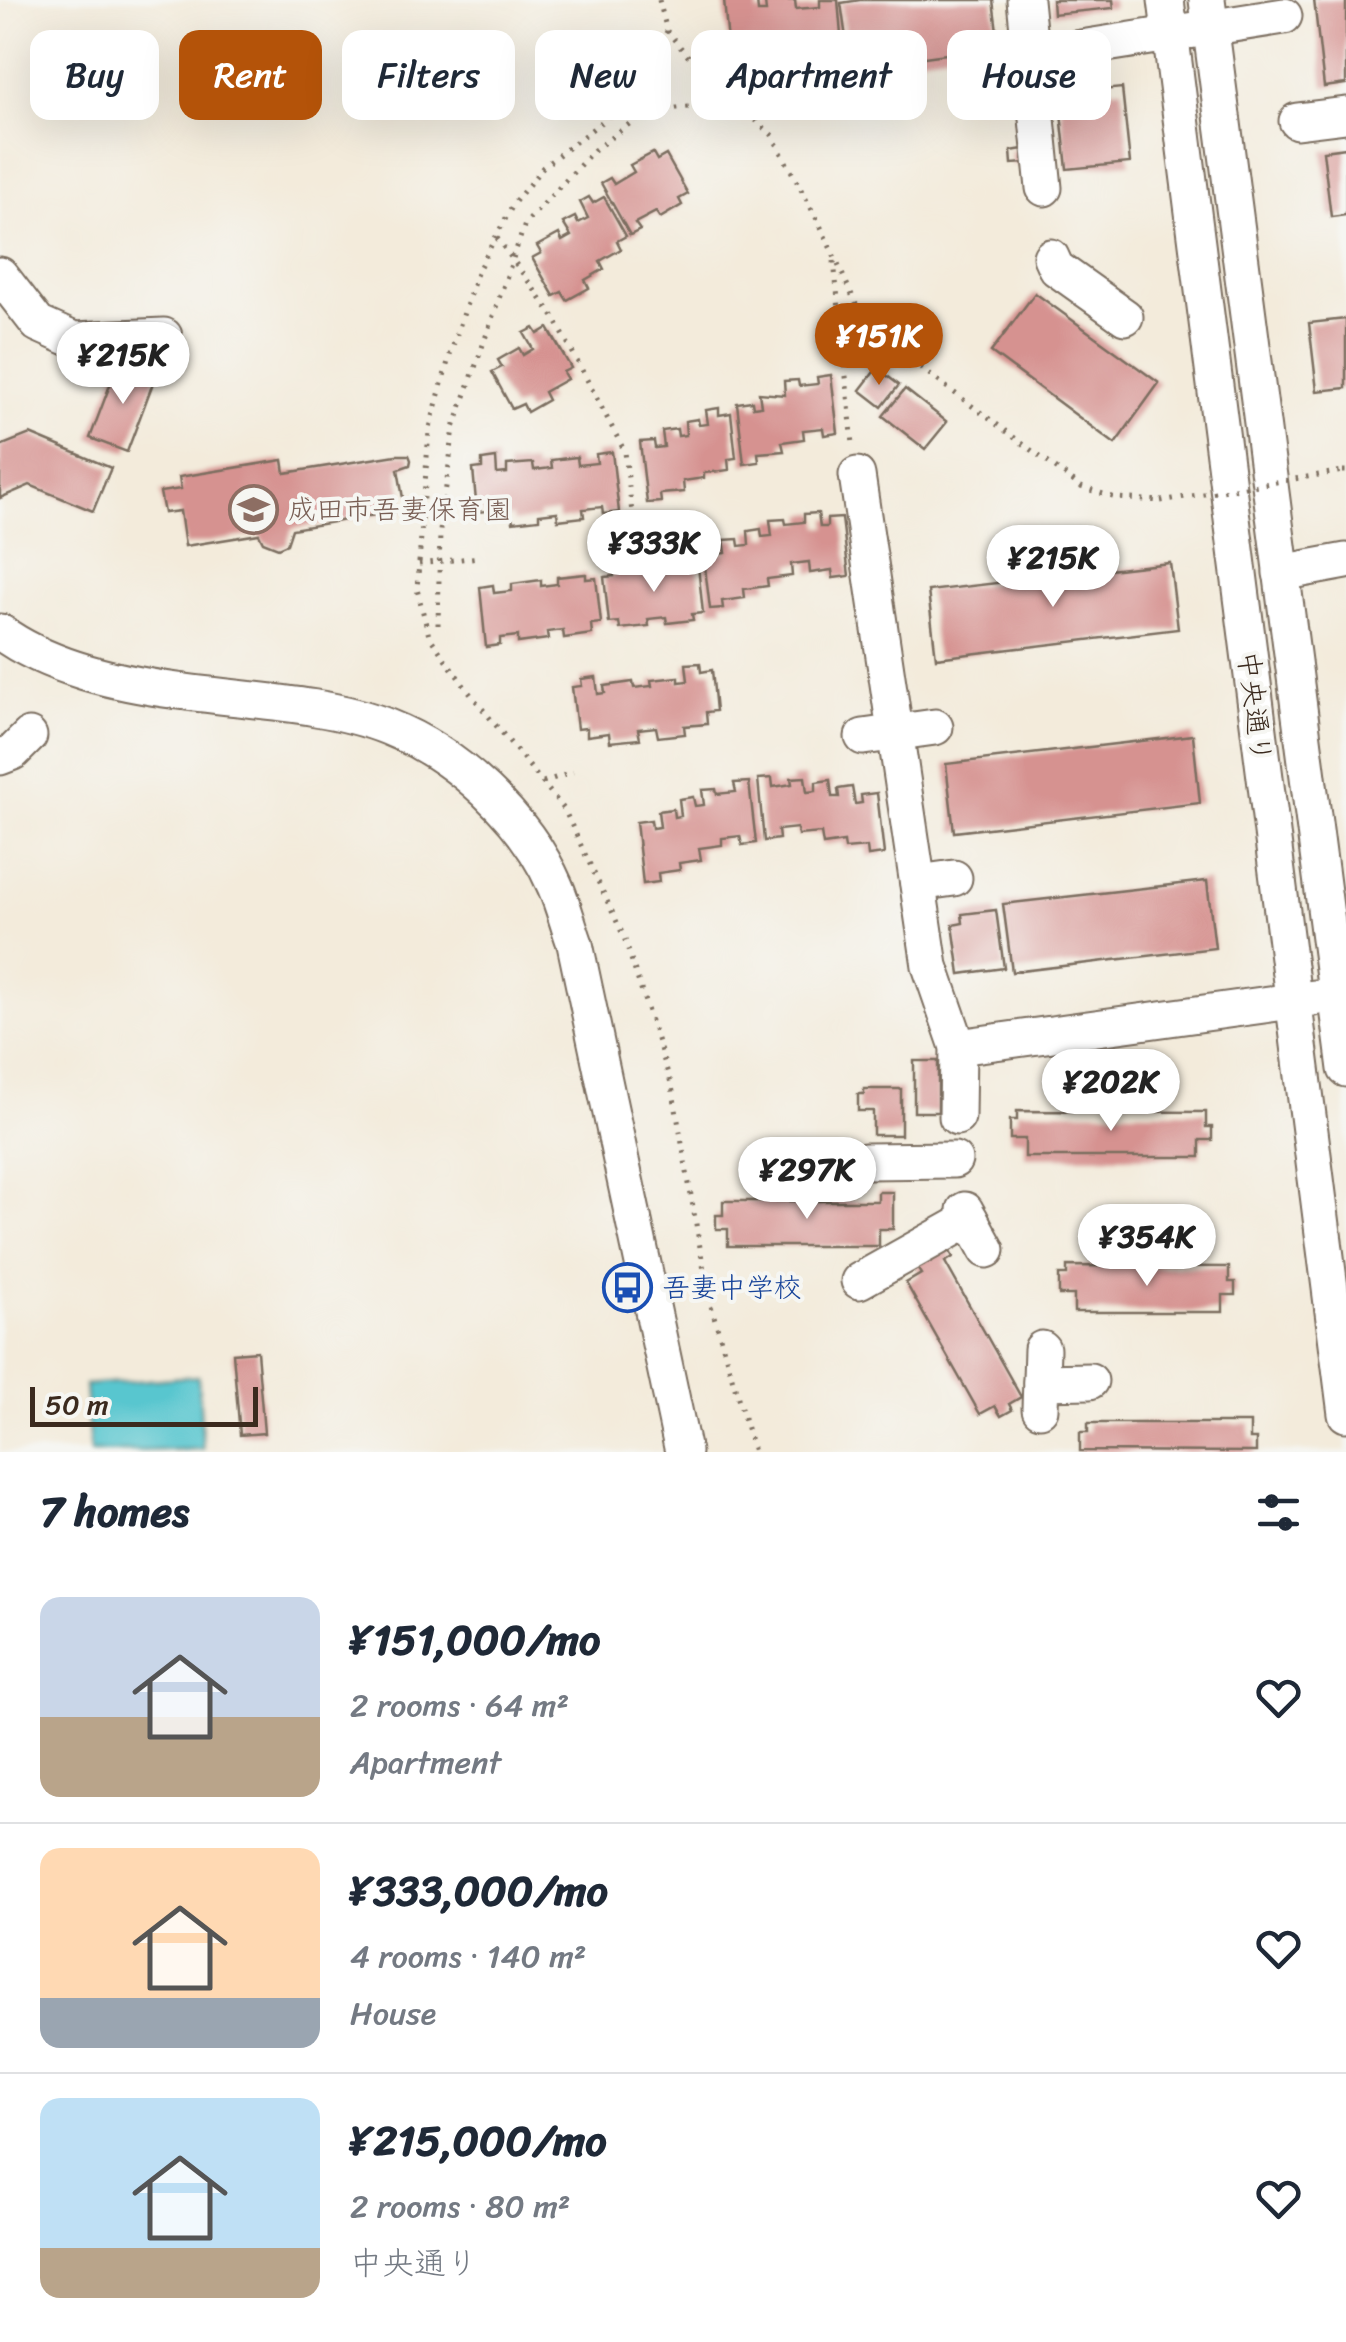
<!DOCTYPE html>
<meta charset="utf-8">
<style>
:root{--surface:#fff;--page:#f2f2f3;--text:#1f2937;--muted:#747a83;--line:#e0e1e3;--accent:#b45309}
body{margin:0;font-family:Sriracha,"Klee One",sans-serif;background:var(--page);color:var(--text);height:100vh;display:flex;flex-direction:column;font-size:38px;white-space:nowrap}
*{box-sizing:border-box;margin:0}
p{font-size:32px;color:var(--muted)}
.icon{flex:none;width:55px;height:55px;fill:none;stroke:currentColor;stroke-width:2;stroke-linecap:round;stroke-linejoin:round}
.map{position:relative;height:1452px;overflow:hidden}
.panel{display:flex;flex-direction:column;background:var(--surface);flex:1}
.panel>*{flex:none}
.hud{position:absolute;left:30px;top:30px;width:1288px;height:90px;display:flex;gap:20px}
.scale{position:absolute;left:30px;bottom:25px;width:228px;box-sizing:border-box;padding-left:10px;border:5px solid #3b2a1e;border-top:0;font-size:28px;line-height:35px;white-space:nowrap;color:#3b2a1e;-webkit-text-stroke:8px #f6f6f2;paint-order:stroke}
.price{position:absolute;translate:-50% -85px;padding:0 22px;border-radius:35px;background:#fff;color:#222;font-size:32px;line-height:65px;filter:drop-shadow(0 2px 5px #0008)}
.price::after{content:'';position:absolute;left:50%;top:60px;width:30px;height:22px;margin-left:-15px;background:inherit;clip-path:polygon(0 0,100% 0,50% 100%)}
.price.on{background:var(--accent);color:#fff}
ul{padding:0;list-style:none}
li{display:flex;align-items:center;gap:30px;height:250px;padding:0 40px}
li+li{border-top:2px solid var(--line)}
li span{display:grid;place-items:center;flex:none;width:280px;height:200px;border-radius:20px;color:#555}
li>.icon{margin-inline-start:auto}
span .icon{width:120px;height:120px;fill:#fffc;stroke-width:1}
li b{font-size:42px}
h2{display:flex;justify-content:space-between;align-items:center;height:120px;padding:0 40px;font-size:42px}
.pill{padding:0 35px;border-radius:20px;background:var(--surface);box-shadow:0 10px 40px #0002;font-size:35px;line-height:90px}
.pill.on{background:var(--accent);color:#fff}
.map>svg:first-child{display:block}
.water{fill:#59c6cf;stroke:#4a7876;stroke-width:2.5}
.building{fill:#d69290}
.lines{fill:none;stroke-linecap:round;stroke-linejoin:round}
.minor-casing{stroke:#7b6e60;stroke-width:39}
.path{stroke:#7b6e60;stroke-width:5;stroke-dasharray:2.5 8;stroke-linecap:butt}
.minor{stroke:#fff;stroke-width:35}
.path-bridge{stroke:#7b6e60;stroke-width:5;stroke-dasharray:2.5 8;stroke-linecap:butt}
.labels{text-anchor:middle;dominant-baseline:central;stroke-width:8;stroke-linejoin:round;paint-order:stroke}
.education-label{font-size:28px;fill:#785e54;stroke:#f6f6f2;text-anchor:start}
.street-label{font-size:28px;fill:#3b2a1e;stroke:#f6f6f2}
.transit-label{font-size:28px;fill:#164399;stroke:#f6f6f2;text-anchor:start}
</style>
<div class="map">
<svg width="1346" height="1452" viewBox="0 0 1346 1452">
<rect width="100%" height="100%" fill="#f6f6f2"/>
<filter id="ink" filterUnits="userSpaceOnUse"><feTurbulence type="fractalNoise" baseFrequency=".01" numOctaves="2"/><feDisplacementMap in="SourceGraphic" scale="20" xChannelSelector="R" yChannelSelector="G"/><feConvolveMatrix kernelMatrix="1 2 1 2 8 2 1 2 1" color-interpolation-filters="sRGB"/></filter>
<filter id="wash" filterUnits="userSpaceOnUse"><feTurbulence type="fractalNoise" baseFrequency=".0048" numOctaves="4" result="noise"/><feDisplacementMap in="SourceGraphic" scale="40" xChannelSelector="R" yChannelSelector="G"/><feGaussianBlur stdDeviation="2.25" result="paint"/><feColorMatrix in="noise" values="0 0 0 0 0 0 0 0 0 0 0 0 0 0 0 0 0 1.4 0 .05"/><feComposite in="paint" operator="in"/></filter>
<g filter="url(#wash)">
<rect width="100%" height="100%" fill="#f3ebdb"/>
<polygon class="water" points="198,1376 203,1449 90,1452 85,1385"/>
<g id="blocks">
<g class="building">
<polygon points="724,0 757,0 758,12 766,12 765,2 795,0 796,9 820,7 820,0 838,0 843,59 837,60 839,77 812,79 811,69 801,70 800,59 777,61 778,75 764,76 761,51 729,53"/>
<polygon points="860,0 993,0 999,47 850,67 841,3"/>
<polygon points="1052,0 1113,0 1114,8 1053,14"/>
<polygon points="1314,0 1346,0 1346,84 1324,87"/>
<polygon points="1122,88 1130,163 1067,169 1059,94"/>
<polygon points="1346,148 1346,215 1331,217 1323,151"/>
<polygon points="1023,149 1025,163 1012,164 1011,151"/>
<polygon points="653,153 657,160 666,155 688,194 679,199 682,205 660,218 656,212 635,223 640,230 630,235 601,183 610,178 614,184 634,172 630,165"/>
<polygon points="589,197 593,203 604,197 626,236 617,241 621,249 600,261 604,269 585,280 589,288 567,300 562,292 554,296 532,258 541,253 537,246 559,234 562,241 571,236 563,223 575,217 578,223 588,218 580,202"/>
<polygon points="1035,293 1159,383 1115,444 991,352"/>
<polygon points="1346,319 1346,388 1317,391 1309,323"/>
<polygon points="534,328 538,334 548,328 571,368 563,372 567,379 544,392 548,400 527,412 523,404 512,409 492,372 502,367 498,360 519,348 523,355 533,349 524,333"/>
<polygon points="119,361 156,375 127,452 90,438"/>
<polygon points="877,368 899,385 882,407 860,390"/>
<polygon points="831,375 838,433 824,435 823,428 803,430 804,439 782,442 784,451 758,453 759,462 744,464 737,403 752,401 753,407 761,406 759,393 785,395 784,381 798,380 799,386 818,384 817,377"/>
<polygon points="905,389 947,422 925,449 883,416"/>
<polygon points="719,408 719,415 731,413 736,458 728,459 729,470 704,473 704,478 683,481 684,492 660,494 661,502 647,503 640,442 654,441 655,448 664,447 662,431 677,429 678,436 686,435 685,421 698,419 699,425 708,424 706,410"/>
<polygon points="30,434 111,468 93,511 30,485 0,498 0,446"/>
<polygon points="612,452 619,512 603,514 602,507 583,509 584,517 558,520 557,512 539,514 539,519 513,522 512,517 488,519 487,511 477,512 473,469 482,468 482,460 496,458 497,474 507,473 507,465 533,463 534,470 552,468 551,460 577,457 578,465 597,463 596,454"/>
<polygon points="396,455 409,455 411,460 410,465 398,469 405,510 292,529 287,544 278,548 263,542 259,534 185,546 180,511 164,513 160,492 181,489 179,477 283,460 285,473"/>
<polygon points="818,513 820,527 827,527 827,519 842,518 849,576 833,578 832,570 810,573 809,562 791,564 792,576 767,579 768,586 744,589 745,598 722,601 723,608 710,609 703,551 717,550 717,554 726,553 724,540 738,539 739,546 749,545 748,531 761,529 762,537 772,536 770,520 785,519 786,524 804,522 804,514"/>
<polygon points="687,561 687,567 698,566 703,613 692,614 693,620 667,623 666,617 648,619 649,626 620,629 619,622 609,623 604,577 614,576 614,570 642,567 643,573 661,571 660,563"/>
<polygon points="1170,563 1178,629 936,658 928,591"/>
<polygon points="586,574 586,579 596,578 601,623 591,624 592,634 564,638 563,630 547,632 548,639 518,643 518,636 500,638 500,645 486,647 480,587 493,585 494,593 512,591 512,584 541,580 541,586 557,584 557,577"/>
<polygon points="700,663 701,672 712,670 716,711 706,712 707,724 684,726 685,734 658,737 656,727 638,729 640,739 610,742 609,733 587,736 587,728 577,729 572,687 582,686 581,679 596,677 598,694 605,693 604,686 633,682 634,688 652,686 651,680 679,677 679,682 688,681 686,664"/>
<polygon points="1193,735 1200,803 954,832 946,764"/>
<polygon points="805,777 807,792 816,791 816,782 830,780 832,797 839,797 838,789 852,787 855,804 862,803 861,795 877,793 884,854 868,856 867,847 845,849 844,842 823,845 821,833 798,835 797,828 778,830 779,839 764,841 758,779 772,778 773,787 792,784 791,778"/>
<polygon points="749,782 756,843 742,845 740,836 722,838 722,845 699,848 701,860 679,863 680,870 658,873 659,882 643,884 636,822 651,820 652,828 660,827 658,811 673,809 674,817 681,816 679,799 693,797 695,806 704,805 702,790 716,789 717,794 736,792 734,783"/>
<polygon points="1207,881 1215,948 1012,972 1003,904"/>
<polygon points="996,910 1004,968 960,974 953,925 963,923 962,914"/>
<rect x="914" y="1061" width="24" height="51"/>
<polygon points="864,1089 901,1089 901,1135 873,1135 873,1111 858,1111 858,1094 864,1094"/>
<polygon points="1017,1111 1206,1112 1206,1127 1212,1127 1212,1140 1200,1140 1200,1157 1025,1157 1025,1139 1010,1139 1010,1120 1017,1120"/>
<polygon points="878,1192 893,1192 893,1229 879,1229 879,1246 728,1246 728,1229 716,1229 716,1215 723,1215 723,1201 878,1201"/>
<polygon points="946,1245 953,1257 945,1262 1021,1397 1009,1404 1012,1410 1001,1416 995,1406 980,1414 906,1283 921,1274 914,1263"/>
<polygon points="1067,1266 1229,1267 1229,1282 1235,1282 1235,1295 1223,1295 1223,1312 1074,1312 1074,1295 1059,1295 1059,1275 1067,1275"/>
<polygon points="257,1351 264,1433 240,1435 233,1353"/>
<polygon points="1088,1423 1250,1423 1250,1439 1256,1439 1256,1452 1080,1451 1080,1432 1088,1432"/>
</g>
</g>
</g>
<g filter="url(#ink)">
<use href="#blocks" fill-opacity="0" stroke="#7b6e60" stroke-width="2.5"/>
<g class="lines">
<defs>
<g id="minor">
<polyline points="1025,0 1044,188"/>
<polyline points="1166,0 1346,1414"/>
<polyline points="1207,0 1346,1069"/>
<polyline points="1030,56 1284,16"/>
<polyline points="1297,121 1346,115"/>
<polyline points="1051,257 1056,268 1125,317"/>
<polyline points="0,275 38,324 74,340 164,336"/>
<polyline points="857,475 930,966 958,1047 957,1117"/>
<polyline points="1281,573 1346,561"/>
<path d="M 0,632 C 49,668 118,683 178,691 C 242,700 329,703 388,727 C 456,754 526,818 555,886 C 563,904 568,925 575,944 L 683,1452"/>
<polyline points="863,737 935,727"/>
<polyline points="0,757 13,752 29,736"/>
<polyline points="918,883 954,878"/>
<polyline points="958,1047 1314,998"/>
<polyline points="865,1161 954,1160"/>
<polyline points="965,1210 987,1250"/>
<polyline points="859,1281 970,1219"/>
<polyline points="1041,1382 1090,1381"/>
<polyline points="1040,1409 1042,1349"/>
</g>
</defs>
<use href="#minor" class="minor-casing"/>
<g class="path">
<polyline points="659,0 667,31 697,67 772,135 820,225 867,328 1081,487 1116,498 1161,501"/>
<polyline points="667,31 639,93 543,167 514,203 478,270 449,358 429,431 417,589 429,636 468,691 564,809 624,937 672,1086 709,1299 754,1452"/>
<polyline points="497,238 554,317 625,452 635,539"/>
<polyline points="834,261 853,444"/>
<polyline points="1343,471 1346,471"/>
<polyline points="419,564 479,557"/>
<polyline points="438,625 440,531 454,428 525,224 594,150 640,116 677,108 736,103"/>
<polyline points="543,782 573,772"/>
</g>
<use href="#minor" class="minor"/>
<polyline class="path-bridge" points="1161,501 1343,471"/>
</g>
</g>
<defs>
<symbol id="school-ring" viewBox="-11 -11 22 22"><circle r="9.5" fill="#f6f6f2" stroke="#8d6e63" stroke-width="1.5"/><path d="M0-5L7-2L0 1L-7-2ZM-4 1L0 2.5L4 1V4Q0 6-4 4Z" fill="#8d6e63"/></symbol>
<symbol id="bus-ring" viewBox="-11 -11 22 22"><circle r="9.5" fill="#f6f6f2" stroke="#1a4fb4" stroke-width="1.5"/><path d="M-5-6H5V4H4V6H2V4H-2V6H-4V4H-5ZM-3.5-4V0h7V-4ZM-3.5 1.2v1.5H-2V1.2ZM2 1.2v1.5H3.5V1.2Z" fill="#1a4fb4"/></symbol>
</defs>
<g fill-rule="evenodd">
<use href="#school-ring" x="226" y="482" width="55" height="55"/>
<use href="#bus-ring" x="600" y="1260" width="55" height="55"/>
</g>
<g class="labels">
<g class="education-label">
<text x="288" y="509">成田市吾妻保育園</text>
</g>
<g class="street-label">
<text transform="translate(1255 707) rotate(83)">中央通り</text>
</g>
<g class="transit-label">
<text x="662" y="1287">吾妻中学校</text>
</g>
</g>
</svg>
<div class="scale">50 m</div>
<b class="price on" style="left:879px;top:388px">¥151K</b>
<b class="price" style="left:123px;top:407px">¥215K</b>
<b class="price" style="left:654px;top:595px">¥333K</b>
<b class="price" style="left:1053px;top:610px">¥215K</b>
<b class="price" style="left:1111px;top:1134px">¥202K</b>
<b class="price" style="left:807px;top:1222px">¥297K</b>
<b class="price" style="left:1147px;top:1289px">¥354K</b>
<div class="hud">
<a class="pill">Buy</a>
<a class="pill on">Rent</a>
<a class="pill">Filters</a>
<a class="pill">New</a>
<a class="pill">Apartment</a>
<a class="pill">House</a>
</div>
</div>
<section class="panel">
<h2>7 homes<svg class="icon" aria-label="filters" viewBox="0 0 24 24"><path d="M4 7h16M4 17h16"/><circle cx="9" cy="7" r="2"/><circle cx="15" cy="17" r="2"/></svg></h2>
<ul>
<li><span style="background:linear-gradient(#c9d6e8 60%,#b9a48a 0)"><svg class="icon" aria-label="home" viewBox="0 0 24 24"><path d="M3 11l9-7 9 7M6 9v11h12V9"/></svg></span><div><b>¥151,000/mo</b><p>2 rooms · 64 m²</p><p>Apartment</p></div><svg class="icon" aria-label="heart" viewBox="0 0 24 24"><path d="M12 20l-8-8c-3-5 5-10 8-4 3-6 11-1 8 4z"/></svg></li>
<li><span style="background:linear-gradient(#ffd9b3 75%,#9aa5b1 0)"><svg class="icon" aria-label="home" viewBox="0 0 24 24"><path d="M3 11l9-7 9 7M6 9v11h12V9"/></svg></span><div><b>¥333,000/mo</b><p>4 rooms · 140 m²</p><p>House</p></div><svg class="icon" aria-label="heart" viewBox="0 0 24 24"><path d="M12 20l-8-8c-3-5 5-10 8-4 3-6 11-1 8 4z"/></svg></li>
<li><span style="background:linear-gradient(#bfe0f5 75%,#b9a48a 0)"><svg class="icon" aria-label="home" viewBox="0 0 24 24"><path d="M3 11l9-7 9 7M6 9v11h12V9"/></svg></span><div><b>¥215,000/mo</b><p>2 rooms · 80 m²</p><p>中央通り</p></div><svg class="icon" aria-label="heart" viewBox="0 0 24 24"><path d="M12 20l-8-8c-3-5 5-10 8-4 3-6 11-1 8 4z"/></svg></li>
</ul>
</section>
